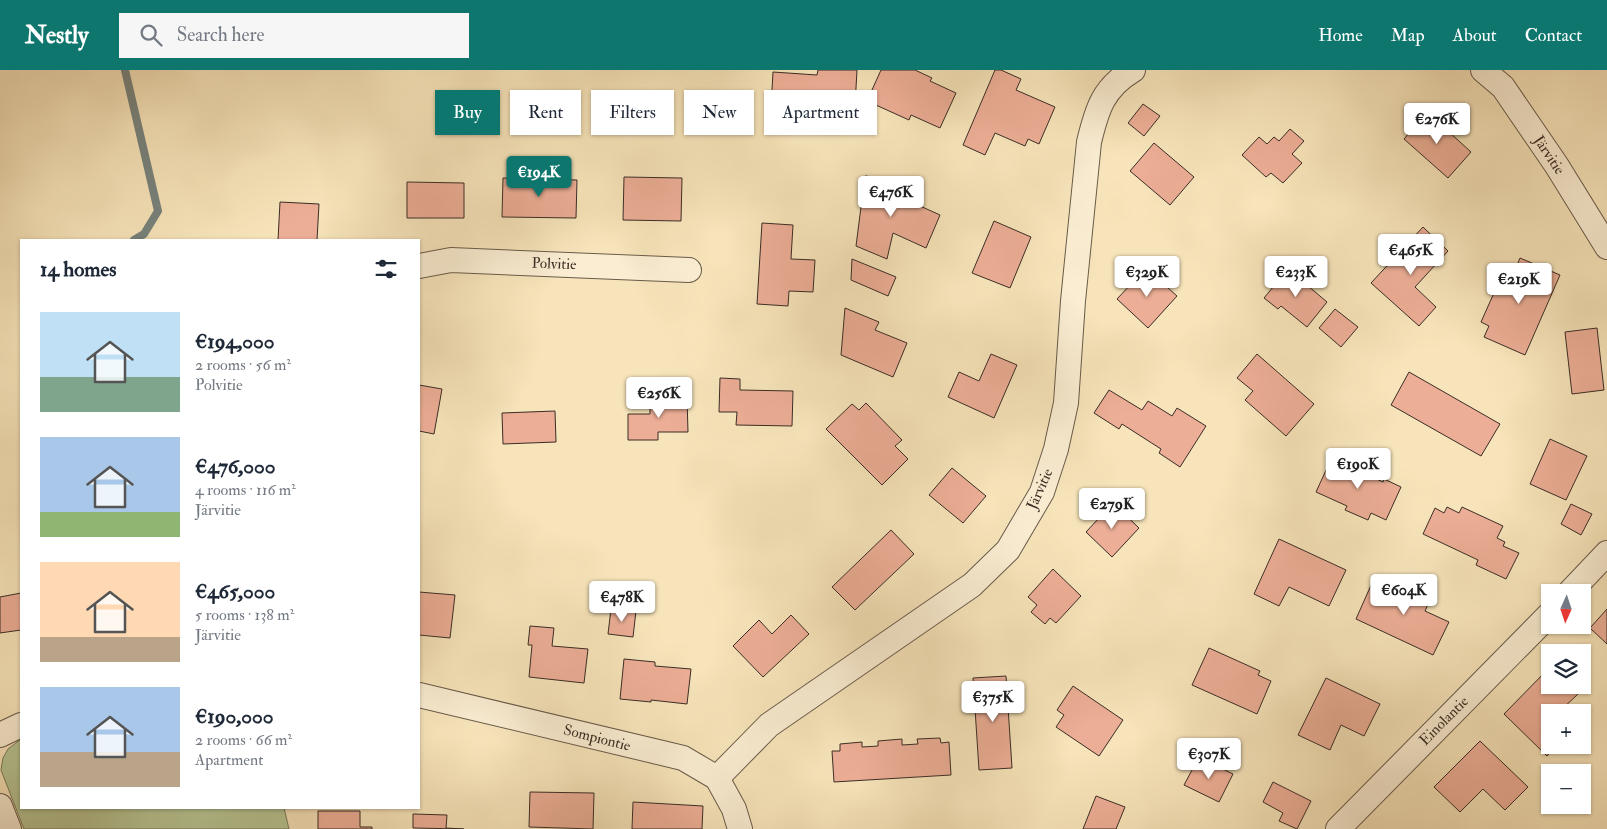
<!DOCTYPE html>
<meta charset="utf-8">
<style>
:root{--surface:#fff;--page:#f6f6f7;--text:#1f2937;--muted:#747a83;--accent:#0f766e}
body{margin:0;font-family:"IM FELL Double Pica",serif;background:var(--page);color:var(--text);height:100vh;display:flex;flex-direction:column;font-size:19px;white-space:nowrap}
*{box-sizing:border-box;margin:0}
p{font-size:16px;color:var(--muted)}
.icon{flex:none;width:28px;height:28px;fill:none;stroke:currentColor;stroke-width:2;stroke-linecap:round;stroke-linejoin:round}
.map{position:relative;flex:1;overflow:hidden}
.side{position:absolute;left:20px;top:169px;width:400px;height:570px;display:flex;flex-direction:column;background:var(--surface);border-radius:0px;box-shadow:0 1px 4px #0004}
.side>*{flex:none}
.hud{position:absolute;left:435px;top:20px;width:475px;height:45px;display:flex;gap:10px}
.needle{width:32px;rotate:183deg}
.tools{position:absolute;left:1541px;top:514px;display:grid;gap:10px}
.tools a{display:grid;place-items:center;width:50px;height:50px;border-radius:0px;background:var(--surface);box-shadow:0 1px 4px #0004;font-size:25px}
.price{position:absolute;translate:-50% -42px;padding:0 11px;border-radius:5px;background:#fff;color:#222;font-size:16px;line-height:32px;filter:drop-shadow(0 1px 2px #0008)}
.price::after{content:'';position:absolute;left:50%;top:30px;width:15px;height:11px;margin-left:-8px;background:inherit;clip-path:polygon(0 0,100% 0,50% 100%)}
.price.selected{background:var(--accent);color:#fff}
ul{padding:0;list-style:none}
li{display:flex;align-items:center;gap:15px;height:125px;padding:0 20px}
li span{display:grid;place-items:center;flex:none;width:140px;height:100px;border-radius:0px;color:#555}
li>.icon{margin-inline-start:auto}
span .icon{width:60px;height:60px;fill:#fffc;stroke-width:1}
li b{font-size:21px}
h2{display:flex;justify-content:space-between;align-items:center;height:60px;padding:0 20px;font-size:21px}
.chip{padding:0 18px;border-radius:0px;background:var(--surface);box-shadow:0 1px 4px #0004;font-size:18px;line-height:45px}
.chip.selected{background:var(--accent);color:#fff}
header{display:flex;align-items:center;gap:30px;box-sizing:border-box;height:70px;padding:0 25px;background:var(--accent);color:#fff}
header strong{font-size:24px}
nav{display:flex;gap:28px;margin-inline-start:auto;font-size:18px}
.search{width:350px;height:45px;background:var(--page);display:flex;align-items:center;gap:12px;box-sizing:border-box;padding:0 18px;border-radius:0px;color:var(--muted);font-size:19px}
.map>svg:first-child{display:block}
.green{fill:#b7c594;stroke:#78795c}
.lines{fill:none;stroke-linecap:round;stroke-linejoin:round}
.stream{stroke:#78837e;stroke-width:8}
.building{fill:#ecae96;stroke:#3a2d25}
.minor-casing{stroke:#695b4a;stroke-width:26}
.minor{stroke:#faedd2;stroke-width:24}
.labels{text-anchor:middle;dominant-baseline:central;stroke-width:4.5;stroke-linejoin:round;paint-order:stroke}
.street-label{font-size:15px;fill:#3a2d25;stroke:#faedd2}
</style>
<header>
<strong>Nestly</strong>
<div class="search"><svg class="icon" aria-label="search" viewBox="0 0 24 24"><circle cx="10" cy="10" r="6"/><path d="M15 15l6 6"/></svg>Search here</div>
<nav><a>Home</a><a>Map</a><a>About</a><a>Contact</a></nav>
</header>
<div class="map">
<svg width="1607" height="759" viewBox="0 0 1607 759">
<rect width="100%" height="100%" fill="#f7e4ba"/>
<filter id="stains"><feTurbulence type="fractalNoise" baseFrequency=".004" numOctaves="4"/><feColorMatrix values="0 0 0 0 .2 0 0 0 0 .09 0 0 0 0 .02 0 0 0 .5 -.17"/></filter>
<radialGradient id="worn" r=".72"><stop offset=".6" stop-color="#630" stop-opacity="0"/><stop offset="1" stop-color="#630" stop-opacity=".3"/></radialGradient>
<polygon class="green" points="21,669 21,738 284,738 289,759 24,759 1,700 3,688 8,679"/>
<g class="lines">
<polyline class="stream" points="125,0 158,141 144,164 134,170"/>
</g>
<g class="building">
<polygon points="818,0 857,0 855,36 832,35 831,49 797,47 797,38 771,37 773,2 817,5"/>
<polygon points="881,0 915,0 932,8 930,11 956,23 940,58 911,45 909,50 867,31"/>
<polygon points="995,0 1001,0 1021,9 1016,20 1055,37 1039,74 1028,69 1025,76 995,63 985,85 963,75"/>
<polygon points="1143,34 1160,46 1144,66 1128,53"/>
<polygon points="1427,42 1471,82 1448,108 1404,69"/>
<polygon points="1290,59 1304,71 1292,84 1302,93 1283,113 1271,103 1266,107 1242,85 1259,67 1267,74 1274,67 1279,71"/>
<polygon points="1154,73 1194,107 1170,135 1130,101"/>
<polygon points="865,106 900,110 898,126 940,145 926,178 893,163 887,189 856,176"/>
<polygon points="624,107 682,108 681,151 623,150"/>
<polygon points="503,108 577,110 576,148 502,147"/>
<polygon points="407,112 464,113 464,148 407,148"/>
<polygon points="280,132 319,134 317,170 278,170"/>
<polygon points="994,151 1031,167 1010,218 972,203"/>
<polygon points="762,153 793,155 791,189 815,190 813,222 789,221 788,236 757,234"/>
<polygon points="1423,157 1448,181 1415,217 1436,237 1419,256 1371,213"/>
<polygon points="1520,188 1560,205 1525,285 1484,267 1489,256 1481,252 1506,196 1515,200"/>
<polygon points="852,189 896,207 888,226 851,210"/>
<polygon points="1146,198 1177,226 1148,258 1117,229"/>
<polygon points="1288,199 1327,232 1307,257 1281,236 1278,239 1264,228"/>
<polygon points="845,238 879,252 875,260 907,273 893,307 841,285"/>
<polygon points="1335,239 1358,257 1341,277 1319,258"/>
<polygon points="1597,258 1604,320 1572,324 1565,262"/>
<polygon points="991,284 1017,295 994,348 948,327 959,302 979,311"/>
<polygon points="1257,284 1314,334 1286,366 1245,330 1253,321 1237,308"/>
<polygon points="1409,302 1500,354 1481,386 1391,335"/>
<polygon points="720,308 740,309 740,320 793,321 792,356 736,355 737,342 719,342"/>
<polygon points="419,315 442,319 434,364 419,361"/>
<polygon points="1109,320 1142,340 1148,331 1172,346 1177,338 1206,356 1180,397 1159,383 1161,379 1122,354 1119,359 1094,343"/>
<polygon points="650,328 687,328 688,362 658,362 658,370 628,370 628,344 650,344"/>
<polygon points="866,333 902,370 895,376 908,389 882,415 826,359 852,334 859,340"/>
<polygon points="555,341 556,372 503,374 502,343"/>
<polygon points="1550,369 1587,386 1566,430 1530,414"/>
<polygon points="1333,385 1347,392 1346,395 1383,412 1384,409 1401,417 1386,450 1371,443 1368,450 1345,440 1347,436 1316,422"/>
<polygon points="952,398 986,426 963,453 929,425"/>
<polygon points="1113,433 1139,458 1112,487 1086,462"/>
<polygon points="1571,434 1592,444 1581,465 1561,454"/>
<polygon points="1447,437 1459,443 1462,437 1503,456 1497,468 1505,472 1503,476 1519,483 1506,509 1476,495 1478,490 1423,464 1435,438 1444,443"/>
<polygon points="891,460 914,484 855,540 832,517"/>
<polygon points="1279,469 1346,500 1329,536 1289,517 1279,536 1254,524"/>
<polygon points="1053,499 1081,526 1056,553 1050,548 1045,554 1031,542 1037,535 1028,527"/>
<polygon points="1410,510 1434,521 1425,541 1449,552 1433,585 1356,549 1372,513 1402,526"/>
<polygon points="419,522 455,525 450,568 419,565"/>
<polygon points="21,523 21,560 0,563 0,527"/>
<polygon points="611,539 636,541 633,567 608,564"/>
<polygon points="1607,539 1607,574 1590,558"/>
<polygon points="791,545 809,564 763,607 733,576 759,550 772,564"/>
<polygon points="530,556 554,558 552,576 588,579 584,613 529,607 532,575 528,575"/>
<polygon points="1209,578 1260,601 1258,605 1271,611 1257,644 1192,615"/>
<polygon points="624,589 655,592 655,596 691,599 687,634 651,630 651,632 620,629"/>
<polygon points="1550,597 1550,615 1571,615 1579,623 1559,642 1550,642 1550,675 1557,675 1547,686 1504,644"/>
<polygon points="1006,606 1012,698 979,700 973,608"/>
<polygon points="1326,608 1380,634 1364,666 1341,655 1330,680 1298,665"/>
<polygon points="1073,616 1123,650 1099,686 1056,657 1064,645 1057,640"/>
<polygon points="940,668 941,673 949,672 951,705 834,712 832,681 840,681 840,674 862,672 862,677 878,676 878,671 902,669 902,675 918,674 917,669"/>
<polygon points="1480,671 1528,717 1505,740 1483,719 1460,742 1434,717"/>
<polygon points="1199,687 1233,704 1219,732 1184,715"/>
<polygon points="1273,712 1311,731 1297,759 1279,751 1283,743 1263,732"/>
<polygon points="530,722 594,723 593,759 529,757"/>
<polygon points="1096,726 1125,737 1116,759 1083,759"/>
<polygon points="633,732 703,736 702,759 632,759"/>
<polygon points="318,741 360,741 360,757 372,757 372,759 318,759"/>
<polygon points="413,744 447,745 446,758 464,759 413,758"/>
</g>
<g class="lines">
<defs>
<g id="minor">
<polyline points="1483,0 1503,17 1557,96 1607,177"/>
<polyline points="419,196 451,190 689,200"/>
<polyline points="1570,522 1607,483"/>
<polyline points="419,625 683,688 717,708 734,739 740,759"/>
<polyline points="0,665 21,655"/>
<path d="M 717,708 L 769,655 L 972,515 L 1008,480 L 1042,422 L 1056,379 L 1066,333 L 1073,231 L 1089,72 C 1097,39 1103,18 1133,0"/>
<polyline points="0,736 9,759"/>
<polyline points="1338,759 1550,544"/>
</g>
</defs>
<use href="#minor" class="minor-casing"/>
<use href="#minor" class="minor"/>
</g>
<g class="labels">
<g class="street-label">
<text transform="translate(1549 85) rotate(56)">Järvitie</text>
<text transform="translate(554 194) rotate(2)">Polvitie</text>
<text transform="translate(1040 419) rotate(-66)">Järvitie</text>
<text transform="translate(1444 651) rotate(-45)">Einolantie</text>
<text transform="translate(597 668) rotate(14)">Sompiontie</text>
</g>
</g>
<rect width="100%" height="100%" filter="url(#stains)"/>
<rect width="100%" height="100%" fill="url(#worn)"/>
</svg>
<div class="tools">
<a><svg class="needle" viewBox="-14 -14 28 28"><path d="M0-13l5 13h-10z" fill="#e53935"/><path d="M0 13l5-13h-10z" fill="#747a83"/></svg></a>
<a><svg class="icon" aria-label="layers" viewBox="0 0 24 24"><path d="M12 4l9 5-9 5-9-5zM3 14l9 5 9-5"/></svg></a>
<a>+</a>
<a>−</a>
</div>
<b class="price" style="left:1437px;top:75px">€276K</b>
<b class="price selected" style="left:539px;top:128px">€194K</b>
<b class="price" style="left:891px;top:148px">€476K</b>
<b class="price" style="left:1411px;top:206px">€465K</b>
<b class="price" style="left:1147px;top:228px">€329K</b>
<b class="price" style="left:1296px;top:228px">€233K</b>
<b class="price" style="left:1519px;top:235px">€219K</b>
<b class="price" style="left:659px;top:349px">€256K</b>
<b class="price" style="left:1358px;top:420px">€190K</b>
<b class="price" style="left:1112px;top:460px">€279K</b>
<b class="price" style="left:1404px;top:546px">€604K</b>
<b class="price" style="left:622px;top:553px">€478K</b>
<b class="price" style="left:993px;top:653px">€375K</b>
<b class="price" style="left:1209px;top:710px">€307K</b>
<div class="hud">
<a class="chip selected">Buy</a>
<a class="chip">Rent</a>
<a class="chip">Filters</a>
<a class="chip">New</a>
<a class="chip">Apartment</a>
</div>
<section class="side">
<h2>14 homes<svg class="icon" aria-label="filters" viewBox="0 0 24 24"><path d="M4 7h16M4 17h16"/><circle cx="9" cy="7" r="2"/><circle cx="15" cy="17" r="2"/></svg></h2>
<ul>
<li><span style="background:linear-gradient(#bfe0f5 65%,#7fa58c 0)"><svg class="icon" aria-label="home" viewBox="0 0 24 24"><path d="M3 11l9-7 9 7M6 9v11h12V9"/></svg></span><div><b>€194,000</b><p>2 rooms · 56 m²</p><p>Polvitie</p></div></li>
<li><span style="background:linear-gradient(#a9c7e8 75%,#8fb573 0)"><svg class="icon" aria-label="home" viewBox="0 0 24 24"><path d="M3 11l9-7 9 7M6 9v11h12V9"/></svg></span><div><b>€476,000</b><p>4 rooms · 116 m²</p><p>Järvitie</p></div></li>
<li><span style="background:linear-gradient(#ffd9b3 75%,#b9a48a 0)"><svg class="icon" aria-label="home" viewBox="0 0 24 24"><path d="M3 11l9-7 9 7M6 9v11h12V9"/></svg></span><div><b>€465,000</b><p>5 rooms · 138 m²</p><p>Järvitie</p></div></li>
<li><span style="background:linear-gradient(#a9c7e8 65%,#b9a48a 0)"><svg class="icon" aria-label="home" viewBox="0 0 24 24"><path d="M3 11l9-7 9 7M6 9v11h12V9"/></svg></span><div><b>€190,000</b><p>2 rooms · 66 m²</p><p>Apartment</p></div></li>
</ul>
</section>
</div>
